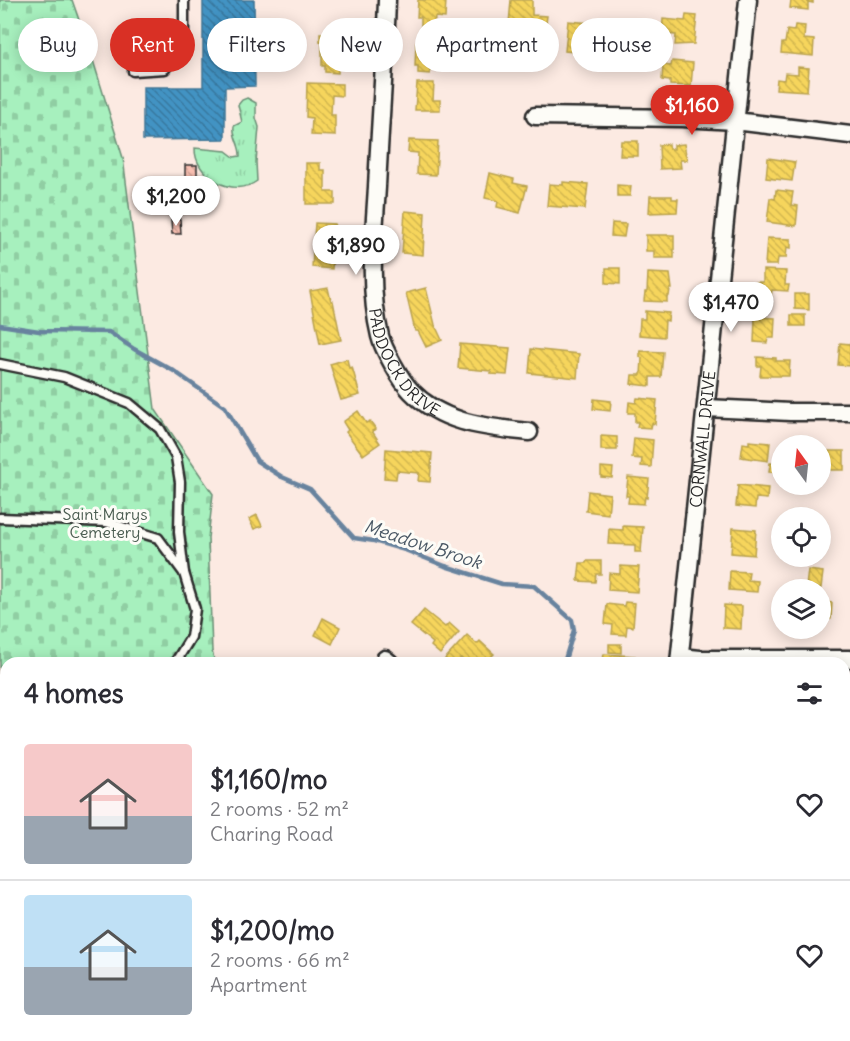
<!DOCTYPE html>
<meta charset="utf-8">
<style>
:root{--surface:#fff;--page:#f7f7f7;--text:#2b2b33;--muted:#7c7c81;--line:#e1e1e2;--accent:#d93025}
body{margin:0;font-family:Delius,sans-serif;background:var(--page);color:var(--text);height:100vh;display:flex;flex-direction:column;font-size:22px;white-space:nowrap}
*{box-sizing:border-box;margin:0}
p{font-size:20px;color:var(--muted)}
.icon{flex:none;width:33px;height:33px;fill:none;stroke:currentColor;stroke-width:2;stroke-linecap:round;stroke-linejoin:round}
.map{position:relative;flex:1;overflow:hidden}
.sheet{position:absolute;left:0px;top:657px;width:850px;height:384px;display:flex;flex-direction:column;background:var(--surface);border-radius:18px 18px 0 0;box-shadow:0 3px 15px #0003}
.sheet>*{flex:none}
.guide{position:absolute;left:18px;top:18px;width:814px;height:54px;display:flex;gap:12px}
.needle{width:39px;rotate:345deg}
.buttons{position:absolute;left:771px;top:435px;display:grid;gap:12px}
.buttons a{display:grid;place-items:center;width:60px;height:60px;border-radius:50%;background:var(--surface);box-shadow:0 3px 15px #0003;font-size:30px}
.price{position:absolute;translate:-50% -51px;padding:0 14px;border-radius:21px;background:#fff;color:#222;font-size:20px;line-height:39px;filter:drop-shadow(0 2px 3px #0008)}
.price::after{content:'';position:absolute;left:50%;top:36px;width:18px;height:14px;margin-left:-9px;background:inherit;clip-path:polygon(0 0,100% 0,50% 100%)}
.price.active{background:var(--accent);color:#fff}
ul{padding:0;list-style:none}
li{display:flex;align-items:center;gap:18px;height:150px;padding:0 24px}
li+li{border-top:2px solid var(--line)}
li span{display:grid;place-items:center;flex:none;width:168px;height:120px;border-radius:6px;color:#555}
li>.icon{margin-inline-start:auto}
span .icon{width:72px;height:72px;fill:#fffc;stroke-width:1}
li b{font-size:26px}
h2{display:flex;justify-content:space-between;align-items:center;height:72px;padding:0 24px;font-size:26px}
.pill{padding:0 21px;border-radius:27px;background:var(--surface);box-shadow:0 3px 15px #0003;font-size:21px;line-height:54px}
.pill.active{background:var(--accent);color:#fff}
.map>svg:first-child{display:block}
.cemetery{fill:url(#cemetery-stones);stroke:#698e74;stroke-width:1.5}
.park{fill:url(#park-tufts);stroke:#698e74;stroke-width:1.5}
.homes{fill:url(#homes-back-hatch);stroke:#b9a24d;stroke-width:1.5}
.schools{fill:url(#schools-back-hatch);stroke:#3c7495;stroke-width:1.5}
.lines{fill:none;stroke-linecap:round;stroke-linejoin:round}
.stream{stroke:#67839e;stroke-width:4.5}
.building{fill:url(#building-back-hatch);stroke:#2b2b2b;stroke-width:1.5}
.lane-casing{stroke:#2b2b2b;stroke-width:13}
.street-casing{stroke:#2b2b2b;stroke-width:21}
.secondary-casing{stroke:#2b2b2b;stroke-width:27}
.lane{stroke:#fdfcf7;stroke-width:8}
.street{stroke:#fdfcf7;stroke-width:16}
.secondary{stroke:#fdfcf7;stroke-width:22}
.labels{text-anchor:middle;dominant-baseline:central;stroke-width:6;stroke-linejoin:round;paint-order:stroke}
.street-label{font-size:16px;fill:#2b2b2b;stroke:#fdfcf7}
.park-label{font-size:16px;fill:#4a5c50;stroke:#fdfcf7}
.water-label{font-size:18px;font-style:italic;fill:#495764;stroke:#fdfcf7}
</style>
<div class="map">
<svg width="850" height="1041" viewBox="0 0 850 1041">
<defs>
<pattern id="cemetery-stones" width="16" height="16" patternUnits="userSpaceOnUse" patternTransform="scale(1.5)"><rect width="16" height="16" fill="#a7f0be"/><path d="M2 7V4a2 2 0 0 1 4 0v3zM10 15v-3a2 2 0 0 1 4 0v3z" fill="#90cea3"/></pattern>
<pattern id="park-tufts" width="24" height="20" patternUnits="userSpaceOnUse" patternTransform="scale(1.5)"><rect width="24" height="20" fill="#a7f0be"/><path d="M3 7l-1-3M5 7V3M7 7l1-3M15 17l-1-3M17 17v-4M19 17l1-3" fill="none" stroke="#90cea3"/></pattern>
<pattern id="homes-back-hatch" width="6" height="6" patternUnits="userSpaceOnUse" patternTransform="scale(1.5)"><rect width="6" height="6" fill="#f6d55c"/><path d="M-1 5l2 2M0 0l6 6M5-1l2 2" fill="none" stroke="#d3b750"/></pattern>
<pattern id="schools-back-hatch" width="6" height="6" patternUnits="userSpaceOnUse" patternTransform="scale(1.5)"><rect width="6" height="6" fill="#4393c3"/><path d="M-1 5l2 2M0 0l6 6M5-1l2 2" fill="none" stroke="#38789f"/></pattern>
<pattern id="building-back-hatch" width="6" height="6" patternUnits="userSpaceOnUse" patternTransform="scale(1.5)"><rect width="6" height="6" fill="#fac0b2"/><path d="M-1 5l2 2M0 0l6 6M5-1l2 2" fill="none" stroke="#d6a599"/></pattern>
</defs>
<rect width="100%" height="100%" fill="#fceae2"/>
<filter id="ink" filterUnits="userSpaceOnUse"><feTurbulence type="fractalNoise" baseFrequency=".0167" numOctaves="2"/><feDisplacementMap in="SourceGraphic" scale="12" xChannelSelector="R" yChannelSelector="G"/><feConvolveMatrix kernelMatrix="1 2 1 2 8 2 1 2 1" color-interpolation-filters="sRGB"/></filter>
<g filter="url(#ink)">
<polygon class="cemetery" points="0,0 72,0 92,57 123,158 155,409 213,494 208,538 212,651 215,663 6,663 6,988 0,990"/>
<path class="park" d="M 247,98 L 256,103 L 256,118 L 259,127 L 256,162 L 257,181 C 233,199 194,176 195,148 L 226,151 L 234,157 L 240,156 C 241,146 232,137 234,126 L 242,122 L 238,105 L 242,100 Z"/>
<g class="homes">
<polygon points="418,0 446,0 445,18 435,17 434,26 421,26 421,17 417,17"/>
<polygon points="511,0 532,0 532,15 547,16 544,37 532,36 531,39 508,36"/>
<polygon points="791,0 813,0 813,3 808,2 808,10 790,8"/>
<polygon points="686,15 697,16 694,44 675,45 676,35 662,34 663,19 685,21"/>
<polygon points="568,21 592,23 591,30 604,31 602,55 565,51"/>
<polygon points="795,25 805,26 804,39 814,40 813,56 781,53 782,43 785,43 787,30 794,31"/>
<polygon points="320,33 338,33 338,41 341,41 341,66 338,66 338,73 325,72 325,66 322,66 322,42 320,42"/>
<polygon points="422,34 435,35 434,55 444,56 443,67 430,66 430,74 418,73 418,66 415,66 416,42 421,42"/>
<polygon points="672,61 693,63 691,86 670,85 670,81 662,80 663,65 671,66"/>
<polygon points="798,67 809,68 807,91 776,89 777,79 784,80 785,73 798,74"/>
<polygon points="307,83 342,84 342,96 332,95 331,115 335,115 335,136 311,135 312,118 306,117"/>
<polygon points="417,83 434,83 433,100 440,100 440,110 415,110"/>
<polygon points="409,140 438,141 436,175 417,174 418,153 408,152"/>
<polygon points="621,141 638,141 638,156 620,156"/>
<polygon points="669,144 669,149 674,149 674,145 684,144 687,160 680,160 681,168 660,169 659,145"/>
<polygon points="768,158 795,162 792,181 766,178"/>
<polygon points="306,163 320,163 320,170 325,170 325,192 335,192 335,204 306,204"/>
<polygon points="490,173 514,179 513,183 527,186 520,213 497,207 498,201 485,198"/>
<polygon points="563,182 588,184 585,209 547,206 549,184 563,185"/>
<polygon points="617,185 631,186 630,196 617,196"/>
<polygon points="776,190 793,192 791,205 798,206 796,226 767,222 770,198 775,199"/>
<polygon points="650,196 672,196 672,199 678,199 677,212 649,213"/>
<polygon points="405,211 425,213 423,255 402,253"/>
<polygon points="315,223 335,224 332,269 312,267"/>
<polygon points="612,223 626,224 624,237 611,236"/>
<polygon points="646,235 674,235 674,258 654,258 654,251 646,251"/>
<polygon points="767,238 791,239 791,248 787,247 786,258 778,258 777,265 765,265"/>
<polygon points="606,268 620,268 620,284 606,283"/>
<polygon points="763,270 786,271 785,285 789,285 788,291 772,290 771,296 755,295 756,282 763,282"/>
<polygon points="648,273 670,274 672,289 670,289 669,296 667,296 667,302 644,301 645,292 647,292"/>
<polygon points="328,288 331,301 333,301 341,340 320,344 310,291"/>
<polygon points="426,288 435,325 442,340 426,347 418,331 415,331 406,293"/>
<polygon points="795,294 809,294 809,310 795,309"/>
<polygon points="645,311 669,313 668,321 665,320 664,337 639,335 640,319 645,319"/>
<rect x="791" y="315" width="14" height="11"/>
<polygon points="755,317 775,318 774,338 768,338 767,343 754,342"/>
<polygon points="840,343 850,344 850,366 838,365"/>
<polygon points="460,344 510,348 507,375 491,374 491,371 458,368"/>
<polygon points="531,349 579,354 577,378 529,373"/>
<polygon points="640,351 663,352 661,377 650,377 650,386 631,384 632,375 641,375 642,358 640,357"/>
<polygon points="757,357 776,358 776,361 790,361 789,376 760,376 761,366 757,366"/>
<polygon points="347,359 349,368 352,367 360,395 341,400 330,364"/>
<polygon points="637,398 657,400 655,424 652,423 651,428 637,427 638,422 635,422 635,413 628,413 629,402 636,403"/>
<polygon points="594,399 611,401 610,411 593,409"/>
<polygon points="358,411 366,423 370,421 376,429 372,431 380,443 363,455 346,432 348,430 343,422"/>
<polygon points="601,436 617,437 617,450 601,450"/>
<polygon points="634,438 653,440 651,467 641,466 642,459 632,458"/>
<polygon points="749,441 770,443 768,461 741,457 743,443 749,444"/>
<polygon points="386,449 432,453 430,482 418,481 419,473 397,471 396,479 384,478"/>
<polygon points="824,451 844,451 844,470 820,470 820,457 824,456"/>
<polygon points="770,463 782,464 781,473 769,472"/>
<polygon points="601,467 613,468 612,478 601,477"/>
<polygon points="628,477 649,479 647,498 645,497 644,504 628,503 629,496 626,496"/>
<polygon points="738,485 768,488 767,499 756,498 755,508 736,506"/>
<polygon points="588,491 610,494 608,514 586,511"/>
<polygon points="257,515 262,526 254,529 249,519"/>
<polygon points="623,526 643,527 641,552 635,552 635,545 608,544 609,529 623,530"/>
<polygon points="733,528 756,530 754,555 731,553"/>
<polygon points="587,561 601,561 601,574 596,574 595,582 578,581 580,563 586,563"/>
<polygon points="620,566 639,567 637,592 608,590 609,573 620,574"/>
<polygon points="808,570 823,572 821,588 806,586"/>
<polygon points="730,571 749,572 748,580 758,581 757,592 729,590"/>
<polygon points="820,595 826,595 826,602 832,603 831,619 820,618"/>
<polygon points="625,602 635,603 633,627 627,626 626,635 612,634 613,625 605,624 607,604 624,606"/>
<polygon points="724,605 742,606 741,629 723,628"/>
<polygon points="424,610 445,627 449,623 459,632 440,654 431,646 433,643 411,625"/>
<polygon points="323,618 340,627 332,644 315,635"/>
<polygon points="467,635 477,644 480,641 494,654 485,663 466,663 461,658 456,663 449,663 445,659"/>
<polygon points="609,644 621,644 621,653 609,652"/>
<polygon points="604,654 635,656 635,663 614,663 614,660 603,659"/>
<rect x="844" y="704" width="6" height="19"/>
<polygon points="844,994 850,995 850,1015 847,1015 847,1011 844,1011"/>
<polygon points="114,1035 144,1035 145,1037 140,1039 140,1041 116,1041"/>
<polygon points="183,1035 220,1035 221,1037 208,1041 185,1041"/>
<polygon points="325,1035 356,1035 354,1041 332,1041 333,1037"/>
</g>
<polygon class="schools" points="203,0 254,0 255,86 225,87 225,139 143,140 143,87 203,87"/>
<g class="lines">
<g class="stream">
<polyline points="0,325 39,331 109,332 134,349 174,371 225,407 257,461 282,477 310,489 354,538 374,541 405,550 445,566 502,584 534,586 572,620 574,630 564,663"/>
<polyline points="844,819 847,835 844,837"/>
<polyline points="844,890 850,894"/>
</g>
</g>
<g class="building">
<rect x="185" y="165" width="12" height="15"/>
<polygon points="180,219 181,234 172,234 171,220"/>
</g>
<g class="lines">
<defs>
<g id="lane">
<polyline points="133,71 165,69 184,45 184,0"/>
<polyline points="0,364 64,377 129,403 160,429 176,457 180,482 179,532 184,573"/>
<polyline points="0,518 106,522 158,538 184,573 195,609 191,637 175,663"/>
<polyline points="0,706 6,706"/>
</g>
<g id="street">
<path id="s1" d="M 387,0 C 385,62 380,124 377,187 C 374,236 368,287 380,336 C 383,349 402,382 411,391 C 443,424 486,427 529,432"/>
<polyline points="535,116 682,118 735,121 850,135"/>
<polyline points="706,408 790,412 850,412"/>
<polyline points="680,657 700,659 850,659"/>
<polyline points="385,659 390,663"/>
<path id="s2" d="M 679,663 L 748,0"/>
<polyline points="74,1035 76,1041"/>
<polyline points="689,1041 690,1035"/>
</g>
<g id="secondary">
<polyline points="0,991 6,988"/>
<polyline points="740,1035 772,1041"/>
</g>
</defs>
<use href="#lane" class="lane-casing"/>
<use href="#street" class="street-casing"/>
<use href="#secondary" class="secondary-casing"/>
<use href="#lane" class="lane"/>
<use href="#street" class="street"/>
<use href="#secondary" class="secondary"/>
</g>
</g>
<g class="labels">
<g class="street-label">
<text stroke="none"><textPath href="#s1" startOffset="372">PADDOCK DRIVE</textPath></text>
<text stroke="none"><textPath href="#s2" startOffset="225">CORNWALL DRIVE</textPath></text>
</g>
<g class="park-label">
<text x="105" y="514">Saint Marys<tspan x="105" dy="18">Cemetery</tspan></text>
</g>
<g class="water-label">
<text transform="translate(423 544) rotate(18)">Meadow Brook</text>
</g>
</g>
</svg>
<div class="buttons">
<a><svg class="needle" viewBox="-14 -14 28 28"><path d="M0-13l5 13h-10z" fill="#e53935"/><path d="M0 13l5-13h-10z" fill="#7c7c81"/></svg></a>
<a><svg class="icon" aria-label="locate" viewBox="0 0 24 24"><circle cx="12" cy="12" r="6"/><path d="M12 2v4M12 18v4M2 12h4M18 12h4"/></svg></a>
<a><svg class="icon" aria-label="layers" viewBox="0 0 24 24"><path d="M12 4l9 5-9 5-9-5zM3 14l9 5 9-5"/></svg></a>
</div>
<b class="price active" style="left:692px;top:136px">$1,160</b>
<b class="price" style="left:176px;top:227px">$1,200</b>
<b class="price" style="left:356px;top:276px">$1,890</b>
<b class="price" style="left:731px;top:333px">$1,470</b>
<div class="guide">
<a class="pill">Buy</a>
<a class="pill active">Rent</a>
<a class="pill">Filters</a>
<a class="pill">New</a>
<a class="pill">Apartment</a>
<a class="pill">House</a>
</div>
<section class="sheet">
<h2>4 homes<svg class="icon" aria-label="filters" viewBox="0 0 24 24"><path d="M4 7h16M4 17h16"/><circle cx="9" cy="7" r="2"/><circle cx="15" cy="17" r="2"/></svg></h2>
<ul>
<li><span style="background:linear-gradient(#f6c9c9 60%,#9aa5b1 0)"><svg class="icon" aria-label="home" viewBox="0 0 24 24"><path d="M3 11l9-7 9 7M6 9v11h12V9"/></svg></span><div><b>$1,160/mo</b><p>2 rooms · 52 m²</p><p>Charing Road</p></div><svg class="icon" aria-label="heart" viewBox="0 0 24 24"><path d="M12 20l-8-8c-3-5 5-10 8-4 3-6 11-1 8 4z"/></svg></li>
<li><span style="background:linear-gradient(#bfe0f5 60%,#9aa5b1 0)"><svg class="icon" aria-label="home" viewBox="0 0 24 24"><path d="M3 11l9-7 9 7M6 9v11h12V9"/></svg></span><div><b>$1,200/mo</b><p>2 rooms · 66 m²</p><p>Apartment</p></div><svg class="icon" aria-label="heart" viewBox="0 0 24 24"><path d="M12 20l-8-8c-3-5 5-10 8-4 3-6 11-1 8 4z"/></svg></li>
</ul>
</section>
</div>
